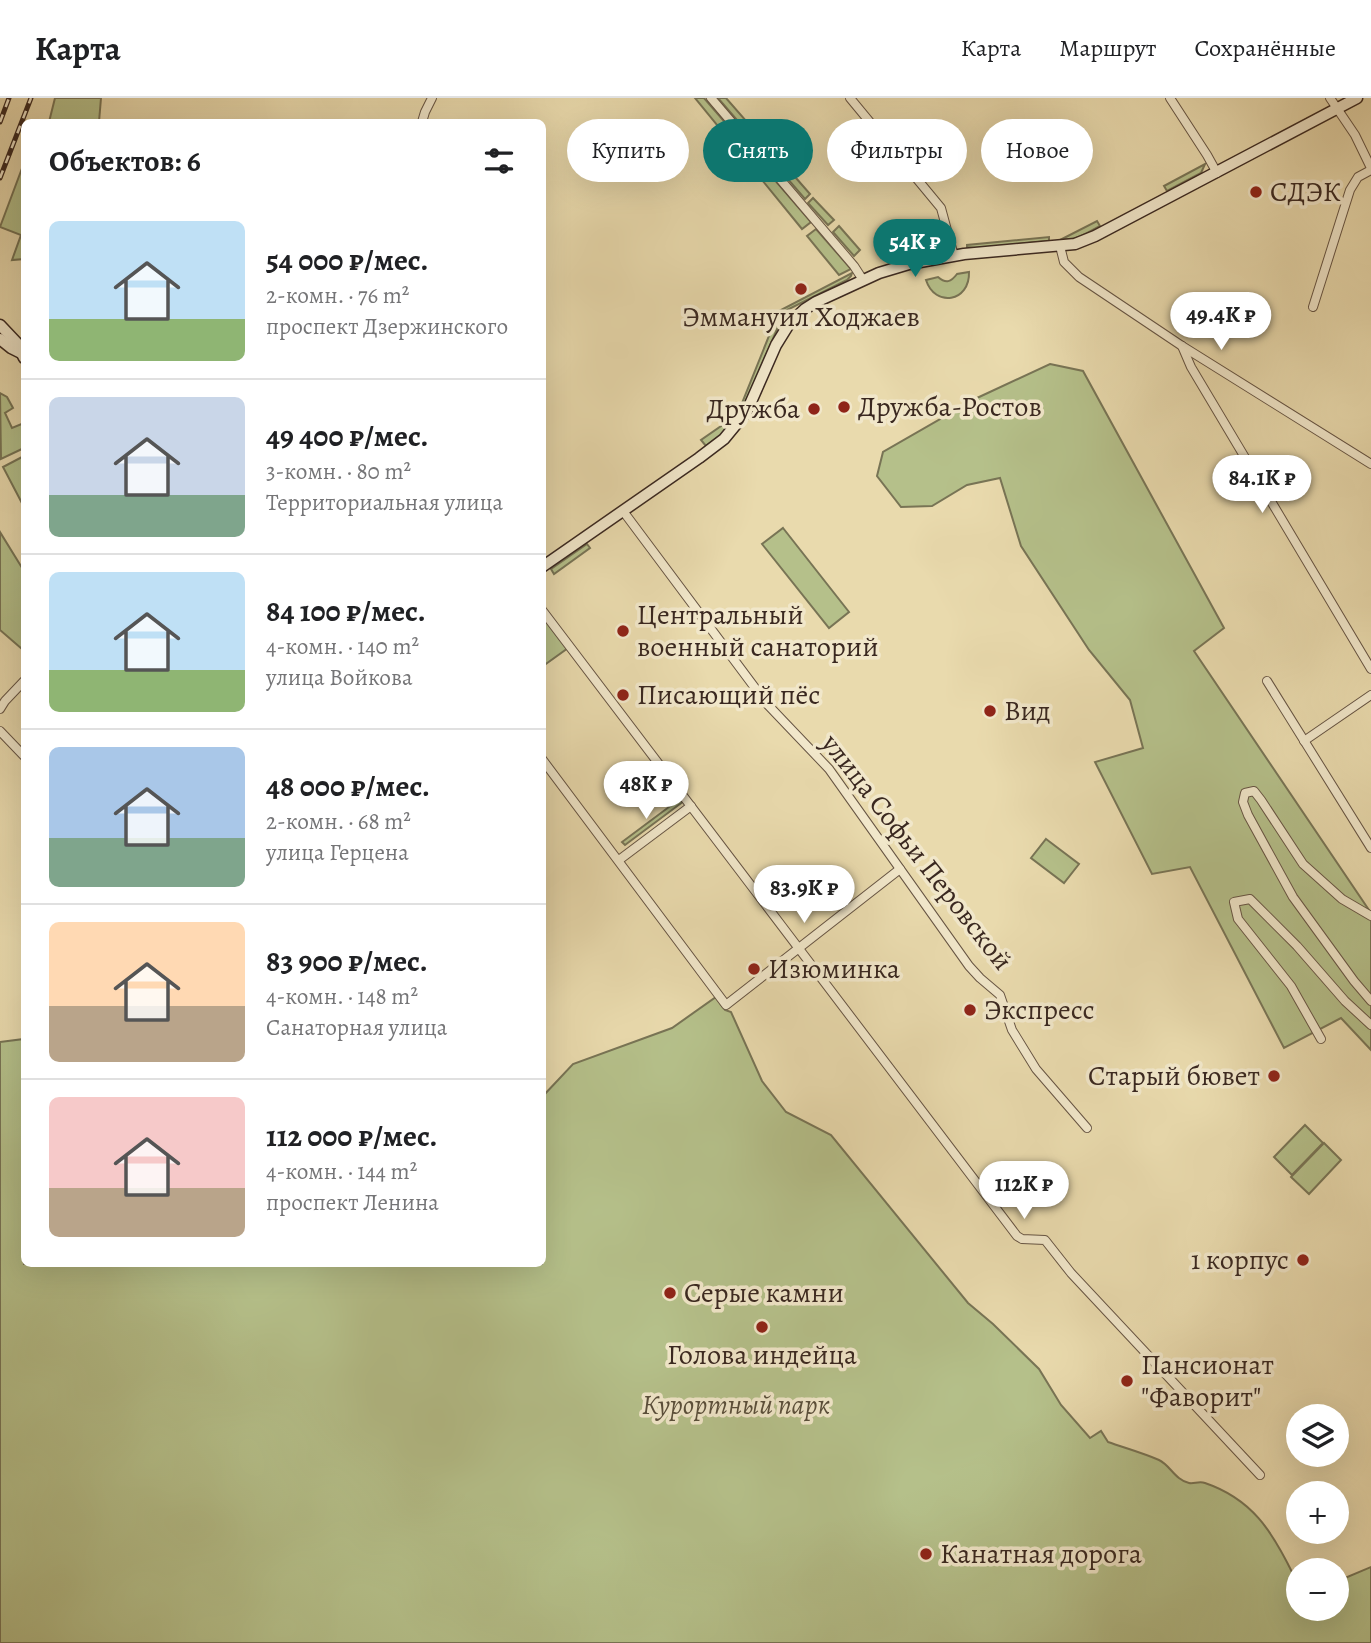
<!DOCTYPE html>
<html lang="ru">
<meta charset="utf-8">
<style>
:root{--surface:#fff;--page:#f2f2f2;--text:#202124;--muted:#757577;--line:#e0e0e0;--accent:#0f766e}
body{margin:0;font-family:Alegreya,serif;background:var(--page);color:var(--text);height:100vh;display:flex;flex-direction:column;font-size:26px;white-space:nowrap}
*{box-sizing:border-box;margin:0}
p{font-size:23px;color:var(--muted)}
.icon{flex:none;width:38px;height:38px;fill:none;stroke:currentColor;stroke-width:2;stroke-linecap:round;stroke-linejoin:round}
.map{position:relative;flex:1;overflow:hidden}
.details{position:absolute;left:21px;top:21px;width:525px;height:1148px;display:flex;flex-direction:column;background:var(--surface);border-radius:10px;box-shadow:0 7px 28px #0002}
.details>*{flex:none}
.top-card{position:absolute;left:567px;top:21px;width:665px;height:63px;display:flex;gap:14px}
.controls{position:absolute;left:1286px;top:1306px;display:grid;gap:14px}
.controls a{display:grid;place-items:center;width:63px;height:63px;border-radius:50%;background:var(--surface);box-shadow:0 7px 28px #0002;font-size:35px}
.price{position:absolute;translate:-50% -60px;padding:0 16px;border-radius:24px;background:#fff;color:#222;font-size:23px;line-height:46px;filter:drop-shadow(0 2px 4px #0008)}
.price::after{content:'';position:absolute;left:50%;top:42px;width:21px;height:16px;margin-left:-10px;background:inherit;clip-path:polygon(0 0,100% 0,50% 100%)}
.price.selected{background:var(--accent);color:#fff}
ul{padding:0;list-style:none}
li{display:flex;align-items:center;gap:21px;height:175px;padding:0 28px}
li+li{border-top:2px solid var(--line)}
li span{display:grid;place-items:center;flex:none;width:196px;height:140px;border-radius:10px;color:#555}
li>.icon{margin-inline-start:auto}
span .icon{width:84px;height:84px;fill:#fffc;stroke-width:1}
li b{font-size:30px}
h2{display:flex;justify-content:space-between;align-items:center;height:84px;padding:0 28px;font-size:30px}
.pill{padding:0 24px;border-radius:32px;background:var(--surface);box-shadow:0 7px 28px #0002;font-size:24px;line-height:63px}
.pill.selected{background:var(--accent);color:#fff}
header{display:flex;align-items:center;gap:42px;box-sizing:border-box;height:98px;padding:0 35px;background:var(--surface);border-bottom:2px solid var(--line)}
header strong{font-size:33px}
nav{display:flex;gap:38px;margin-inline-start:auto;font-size:24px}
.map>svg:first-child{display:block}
.green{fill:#b5c08a;stroke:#787455;stroke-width:2}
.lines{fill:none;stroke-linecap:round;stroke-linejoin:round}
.street-casing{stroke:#665443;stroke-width:10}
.secondary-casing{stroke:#3a2820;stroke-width:13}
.street{stroke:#f1e7ca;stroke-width:8}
.secondary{stroke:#f1e7ca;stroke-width:10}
.rail-casing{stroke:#3a2820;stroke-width:5}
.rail{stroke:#f1e7ca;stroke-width:2.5;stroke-dasharray:8;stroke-linecap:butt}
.poi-dot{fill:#8f2418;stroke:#f1e7ca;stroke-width:2.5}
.labels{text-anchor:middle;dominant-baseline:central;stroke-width:7;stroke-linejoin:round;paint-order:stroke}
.poi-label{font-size:28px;fill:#3a2820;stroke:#f1e7ca;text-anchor:start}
.street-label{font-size:28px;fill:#3a2820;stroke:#f1e7ca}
.park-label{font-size:28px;font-style:italic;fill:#594e3a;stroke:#f1e7ca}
</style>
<header>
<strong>Карта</strong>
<nav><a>Карта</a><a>Маршрут</a><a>Сохранённые</a></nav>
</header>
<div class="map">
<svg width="1371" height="1545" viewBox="0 0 1371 1545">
<rect width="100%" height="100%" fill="#e9daad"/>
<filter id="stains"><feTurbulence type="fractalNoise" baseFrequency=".00286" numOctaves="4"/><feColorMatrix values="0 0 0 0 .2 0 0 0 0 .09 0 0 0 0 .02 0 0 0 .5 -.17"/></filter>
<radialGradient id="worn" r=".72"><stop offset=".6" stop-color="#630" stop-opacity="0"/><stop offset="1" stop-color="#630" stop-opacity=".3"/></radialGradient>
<g class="green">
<polygon points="55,0 101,0 99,24 49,24"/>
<polygon points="695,0 704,0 811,124 802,131"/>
<polygon points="718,0 726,0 810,96 805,101"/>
<polygon points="24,65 24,161 12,162 21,137 0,129"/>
<polygon points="1205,66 1201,75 1167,93 1164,88"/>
<polygon points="813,100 834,122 828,127 808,105"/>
<path d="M 1097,123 L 1100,128 C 1088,134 1075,144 1062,141 Z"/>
<polygon points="839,128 860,152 854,158 833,134"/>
<polygon points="816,131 851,171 839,177 807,138"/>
<polygon points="1049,139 1049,143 975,150 967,149 967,147"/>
<path d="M 969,174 C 970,204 935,210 926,182 L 938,179 C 946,186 951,184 957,176 Z"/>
<polygon points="852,175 851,178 847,182 781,215 779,213"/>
<polygon points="775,223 778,229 745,306 737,321 727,332 706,348 701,342 734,319 742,305"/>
<polygon points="1050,266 1083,273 1224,530 1194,553 1371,815 1371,952 1341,920 1284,950 1190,769 1152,776 1095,664 1143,650 1130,602 1089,552 1021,448 1000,380 967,387 932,408 901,409 877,378 883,354 977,300"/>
<polygon points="0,295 7,299 13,310 5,315 12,330 24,325 24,350 1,361"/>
<polygon points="24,358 24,409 3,369"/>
<polygon points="783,430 849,514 829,530 762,446"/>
<polygon points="0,434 24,473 24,548 22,551 0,532"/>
<polygon points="587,446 590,450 554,476 551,471"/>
<polygon points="542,517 568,550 543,568 542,568"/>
<polygon points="681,700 684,703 625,747 622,744"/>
<polygon points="1046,741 1079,766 1064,785 1031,760"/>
<path d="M 716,899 L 725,912 L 731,914 L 762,983 L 786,1014 L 831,1037 L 968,1205 L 993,1226 L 1039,1271 L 1061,1307 L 1090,1340 L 1101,1333 L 1108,1344 C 1125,1350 1143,1355 1159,1362 C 1170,1367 1175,1382 1189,1385 C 1194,1386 1199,1383 1205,1385 C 1252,1401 1272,1433 1293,1476 L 1298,1478 L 1298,1510 L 1337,1510 L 1337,1482 L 1345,1480 L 1371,1469 L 1371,1545 L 0,1545 L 0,944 L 24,941 L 24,1166 L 542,1166 L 543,998 L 573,966 L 672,930 Z"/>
<polygon points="1305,1027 1323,1045 1292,1077 1274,1059"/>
<polygon points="1324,1045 1341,1062 1309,1096 1291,1079"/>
</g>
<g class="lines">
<defs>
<g id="street">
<polyline points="711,0 854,168 863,182"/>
<polyline points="850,0 941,110 954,158"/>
<polyline points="1170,0 1207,57 1217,75"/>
<polyline points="1330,0 1355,37 1371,70"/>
<polyline points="422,24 425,14 432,0"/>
<polyline points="1060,148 1064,164 1079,179 1182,248 1371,366"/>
<polyline points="1313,209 1350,92 1358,79 1371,72"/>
<polyline points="1182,248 1191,269 1371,571"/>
<polyline points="623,413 767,606 829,671 969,868 980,880 1000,897 1012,932 1036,971 1087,1030"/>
<polyline points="542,512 1017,1138 1022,1141 1045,1142 1071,1175 1260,1377"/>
<polyline points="1267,583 1371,750"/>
<polyline points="0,611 5,603 24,583"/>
<polyline points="0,633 24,658"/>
<polyline points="1304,643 1371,597"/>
<polyline points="542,661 726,907 900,771"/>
<polyline points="619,762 691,708"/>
<polyline points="1371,818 1342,801 1303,766 1261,702 1254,693 1245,695 1243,704 1248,717 1293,799 1354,883 1371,903"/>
<polyline points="1321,941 1291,888 1238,821 1234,804 1250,801 1297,848 1345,903 1371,927"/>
</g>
<g id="secondary">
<polyline points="0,227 17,245 24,260"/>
<polyline points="0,241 11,250 21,255"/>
<polyline points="542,469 699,360 724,341 747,313 776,247 789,226 805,211 816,204 879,175 909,166 964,156 1075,146 1095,138 1357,0"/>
</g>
</defs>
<use href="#street" class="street-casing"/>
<use href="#secondary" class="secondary-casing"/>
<use href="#street" class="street"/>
<use href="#secondary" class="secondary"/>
<defs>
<g id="rail">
<polyline points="0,24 9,0"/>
<polyline points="0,80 31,0"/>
</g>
</defs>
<use href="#rail" class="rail-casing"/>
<use href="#rail" class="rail"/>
</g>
<g class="poi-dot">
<circle cx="1256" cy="94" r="7"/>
<circle cx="801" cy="191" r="7"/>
<circle cx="844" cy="309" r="7"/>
<circle cx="814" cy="311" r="7"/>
<circle cx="623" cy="533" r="7"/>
<circle cx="623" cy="597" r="7"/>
<circle cx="990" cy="613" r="7"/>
<circle cx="754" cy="871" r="7"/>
<circle cx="970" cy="912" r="7"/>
<circle cx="1274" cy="978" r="7"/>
<circle cx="1303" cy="1162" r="7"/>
<circle cx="670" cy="1195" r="7"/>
<circle cx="762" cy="1229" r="7"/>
<circle cx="1127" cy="1283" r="7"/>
<circle cx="926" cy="1456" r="7"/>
</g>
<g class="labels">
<g class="poi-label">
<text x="1270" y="94">СДЭК</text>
<text x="801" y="219" text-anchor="middle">Эммануил Ходжаев</text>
<text x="858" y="309">Дружба-Ростов</text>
<text x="800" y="311" text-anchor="end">Дружба</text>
<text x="637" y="517">Центральный<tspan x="637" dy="32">военный санаторий</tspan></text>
<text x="637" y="597">Писающий пёс</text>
<text x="1004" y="613">Вид</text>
<text x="768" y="871">Изюминка</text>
<text x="984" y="912">Экспресс</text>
<text x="1260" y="978" text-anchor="end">Старый бювет</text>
<text x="1289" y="1162" text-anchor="end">1 корпус</text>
<text x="684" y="1195">Серые камни</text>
<text x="762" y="1257" text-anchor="middle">Голова индейца</text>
<text x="1141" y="1267">Пансионат<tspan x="1141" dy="32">"Фаворит"</tspan></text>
<text x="940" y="1456">Канатная дорога</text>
</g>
<g class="street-label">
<text transform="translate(917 754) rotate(52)">улица Софьи Перовской</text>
</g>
<g class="park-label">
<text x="736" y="1307">Курортный парк</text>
</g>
</g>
<rect width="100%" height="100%" filter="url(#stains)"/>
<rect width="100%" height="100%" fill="url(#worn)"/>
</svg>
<div class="controls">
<a><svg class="icon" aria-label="layers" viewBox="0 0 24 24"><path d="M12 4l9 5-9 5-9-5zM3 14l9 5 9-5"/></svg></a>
<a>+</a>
<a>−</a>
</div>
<b class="price selected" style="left:915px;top:181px">54K ₽</b>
<b class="price" style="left:1221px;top:254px">49.4K ₽</b>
<b class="price" style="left:1262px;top:417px">84.1K ₽</b>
<b class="price" style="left:646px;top:723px">48K ₽</b>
<b class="price" style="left:804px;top:827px">83.9K ₽</b>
<b class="price" style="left:1024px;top:1123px">112K ₽</b>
<div class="top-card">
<a class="pill">Купить</a>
<a class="pill selected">Снять</a>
<a class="pill">Фильтры</a>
<a class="pill">Новое</a>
</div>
<section class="details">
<h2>Объектов: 6<svg class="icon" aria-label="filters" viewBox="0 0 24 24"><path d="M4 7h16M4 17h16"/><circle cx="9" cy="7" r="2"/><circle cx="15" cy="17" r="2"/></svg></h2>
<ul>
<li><span style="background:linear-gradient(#bfe0f5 70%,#8fb573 0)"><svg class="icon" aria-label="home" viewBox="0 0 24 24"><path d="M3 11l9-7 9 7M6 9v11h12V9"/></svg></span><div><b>54 000 ₽/мес.</b><p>2-комн. · 76 m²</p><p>проспект Дзержинского</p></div></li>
<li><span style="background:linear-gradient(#c9d6e8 70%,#7fa58c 0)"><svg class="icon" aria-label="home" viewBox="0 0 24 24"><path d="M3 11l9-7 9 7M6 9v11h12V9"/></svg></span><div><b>49 400 ₽/мес.</b><p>3-комн. · 80 m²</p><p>Территориальная улица</p></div></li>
<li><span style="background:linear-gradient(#bfe0f5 70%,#8fb573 0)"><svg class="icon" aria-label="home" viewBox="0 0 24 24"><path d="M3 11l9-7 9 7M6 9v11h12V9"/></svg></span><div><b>84 100 ₽/мес.</b><p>4-комн. · 140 m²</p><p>улица Войкова</p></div></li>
<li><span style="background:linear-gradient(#a9c7e8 65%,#7fa58c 0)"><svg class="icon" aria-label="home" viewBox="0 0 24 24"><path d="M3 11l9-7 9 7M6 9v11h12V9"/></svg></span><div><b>48 000 ₽/мес.</b><p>2-комн. · 68 m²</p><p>улица Герцена</p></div></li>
<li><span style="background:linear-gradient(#ffd9b3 60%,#b9a48a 0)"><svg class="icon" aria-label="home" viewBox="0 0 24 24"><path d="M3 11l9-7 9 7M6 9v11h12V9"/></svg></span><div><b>83 900 ₽/мес.</b><p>4-комн. · 148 m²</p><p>Санаторная улица</p></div></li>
<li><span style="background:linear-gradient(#f6c9c9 65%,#b9a48a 0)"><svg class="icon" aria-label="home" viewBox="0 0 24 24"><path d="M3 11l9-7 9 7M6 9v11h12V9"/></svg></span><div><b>112 000 ₽/мес.</b><p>4-комн. · 144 m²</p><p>проспект Ленина</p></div></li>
</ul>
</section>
</div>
